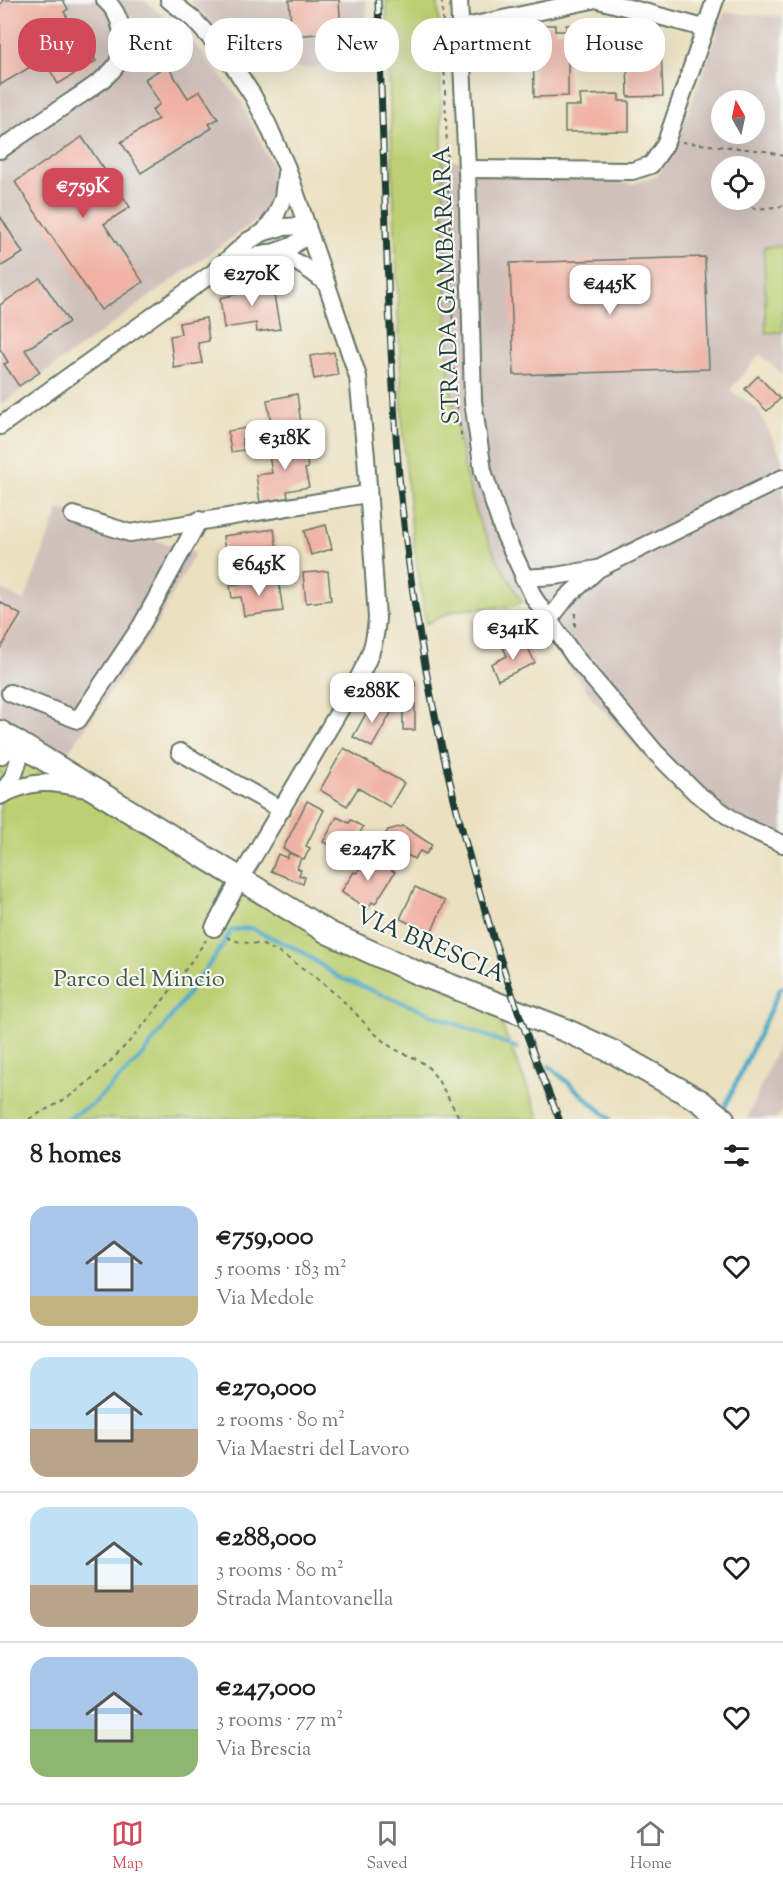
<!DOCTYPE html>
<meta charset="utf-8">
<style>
:root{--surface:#fff;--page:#f6f6f6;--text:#202124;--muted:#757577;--line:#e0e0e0;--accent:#d1495b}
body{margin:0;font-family:"Sorts Mill Goudy",serif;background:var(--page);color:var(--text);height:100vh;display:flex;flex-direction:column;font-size:22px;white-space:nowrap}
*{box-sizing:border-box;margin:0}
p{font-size:20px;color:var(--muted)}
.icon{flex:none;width:33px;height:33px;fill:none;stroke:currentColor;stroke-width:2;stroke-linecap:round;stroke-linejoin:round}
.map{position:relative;height:1119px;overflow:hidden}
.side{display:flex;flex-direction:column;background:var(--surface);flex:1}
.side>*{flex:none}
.guide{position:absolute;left:18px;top:18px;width:747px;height:54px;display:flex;gap:12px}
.needle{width:39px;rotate:351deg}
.buttons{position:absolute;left:711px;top:90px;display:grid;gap:12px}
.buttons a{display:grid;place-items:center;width:54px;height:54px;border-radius:50%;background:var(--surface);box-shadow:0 6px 24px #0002;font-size:30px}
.price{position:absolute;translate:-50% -51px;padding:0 14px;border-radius:12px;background:#fff;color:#222;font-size:20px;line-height:39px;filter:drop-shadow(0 2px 3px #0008)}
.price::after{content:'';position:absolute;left:50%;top:36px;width:18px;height:14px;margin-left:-9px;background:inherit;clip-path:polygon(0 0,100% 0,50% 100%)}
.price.active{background:var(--accent);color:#fff}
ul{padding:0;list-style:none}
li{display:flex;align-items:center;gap:18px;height:150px;padding:0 30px}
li+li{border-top:2px solid var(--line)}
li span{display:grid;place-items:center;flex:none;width:168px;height:120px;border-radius:18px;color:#555}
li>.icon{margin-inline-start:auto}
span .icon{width:72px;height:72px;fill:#fffc;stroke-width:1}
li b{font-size:26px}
h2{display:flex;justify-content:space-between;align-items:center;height:72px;padding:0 30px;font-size:26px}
.chip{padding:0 21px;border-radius:24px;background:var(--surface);box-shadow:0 6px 24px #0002;font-size:21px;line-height:54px}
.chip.active{background:var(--accent);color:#fff}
.dock{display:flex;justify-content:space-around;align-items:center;height:84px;border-top:2px solid var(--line);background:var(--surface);font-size:16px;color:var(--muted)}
.dock a{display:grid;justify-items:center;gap:3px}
.dock .active{color:var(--accent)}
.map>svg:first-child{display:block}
.industrial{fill:#cfc0ba;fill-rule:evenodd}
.green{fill:#bdcf72;stroke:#6e8653;stroke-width:1.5}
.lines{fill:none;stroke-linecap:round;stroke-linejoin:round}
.stream{stroke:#49a9c8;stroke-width:4.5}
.building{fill:#f0b2a4}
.street-casing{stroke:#667665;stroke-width:20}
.secondary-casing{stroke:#667665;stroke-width:26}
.path{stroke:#667665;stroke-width:2;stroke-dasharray:4.5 4.5;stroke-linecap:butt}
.street{stroke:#fff;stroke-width:16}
.secondary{stroke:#fff;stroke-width:22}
.rail-casing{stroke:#1f3d34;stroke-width:7}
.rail{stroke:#f6f6f2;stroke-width:4.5;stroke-dasharray:14;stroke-linecap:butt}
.labels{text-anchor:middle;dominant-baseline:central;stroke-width:4.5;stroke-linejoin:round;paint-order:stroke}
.street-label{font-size:24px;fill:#1f3d34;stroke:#f6f6f2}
.park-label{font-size:24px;fill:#3f5a40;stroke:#f6f6f2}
</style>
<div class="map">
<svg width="783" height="1119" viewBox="0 0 783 1119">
<rect width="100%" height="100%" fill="#f6f6f2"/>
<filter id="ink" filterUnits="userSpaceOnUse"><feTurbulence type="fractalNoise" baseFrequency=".0167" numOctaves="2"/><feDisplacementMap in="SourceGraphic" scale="12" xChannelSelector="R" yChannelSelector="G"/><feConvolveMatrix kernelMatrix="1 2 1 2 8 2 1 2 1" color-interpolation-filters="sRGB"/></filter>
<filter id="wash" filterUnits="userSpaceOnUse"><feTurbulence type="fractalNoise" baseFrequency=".008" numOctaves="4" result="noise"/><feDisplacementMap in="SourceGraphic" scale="24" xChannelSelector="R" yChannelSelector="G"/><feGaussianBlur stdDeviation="1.35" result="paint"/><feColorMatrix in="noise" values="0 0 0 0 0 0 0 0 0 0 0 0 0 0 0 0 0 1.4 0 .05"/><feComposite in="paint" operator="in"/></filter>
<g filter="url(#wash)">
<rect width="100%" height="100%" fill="#ebe1c1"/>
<g class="industrial">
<polygon points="0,0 144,0 188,36 242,103 272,166 271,190 260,217 0,405"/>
<polygon points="189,0 366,0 368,60 307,68 277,68 242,56"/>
<path d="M 725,12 L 783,17 L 783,375 L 760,354 L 730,390 L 758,409 L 783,460 L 783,852 L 734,829 L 685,795 L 645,756 L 598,705 L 565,662 L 497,559 L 480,524 L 465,473 L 449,374 L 442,159 L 632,184 L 656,177 L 673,153 ZM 722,100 L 754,100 L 754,134 L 722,134 ZM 722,166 L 754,166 L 754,200 L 722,200 Z"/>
<polygon points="59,509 195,553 152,632 62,761 0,721 0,588 24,602"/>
<polygon points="783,1034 783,1109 776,1119 747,1119"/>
</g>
<g class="green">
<polygon points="386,0 438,0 449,374 465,473 480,524 497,559 522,602 513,606 456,610 426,624 412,533 403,437"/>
<polygon points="783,246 783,332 766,333 764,247"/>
<polygon points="0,731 296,913 493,1003 540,1119 0,1119"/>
</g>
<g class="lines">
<g class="stream">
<polyline points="549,1066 610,1119"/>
<polyline points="723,1111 780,989 783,987"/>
<polyline points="66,1119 93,1104 144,1054 221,948 231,930 250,928 301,951 338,977 517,1048"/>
</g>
</g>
<g id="blocks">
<g class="building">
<polygon points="2,0 63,0 68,9 64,12 70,22 22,49 32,66 0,85 0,4 3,2"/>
<polygon points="289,0 339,0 341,32 292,36"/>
<polygon points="533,25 555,25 555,31 566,31 566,25 582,25 583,61 568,62 568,96 534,97"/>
<polygon points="660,25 663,96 628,97 627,59 615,59 613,26 632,26 632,31 643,31 643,26"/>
<polygon points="80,33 96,61 58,84 42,56"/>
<polygon points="167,65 188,98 200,91 218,119 209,124 212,128 141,173 121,142 158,119 152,110 160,104 145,79"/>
<polygon points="619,94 619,101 629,101 629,131 565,132 565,106 581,106 580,95"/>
<polygon points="82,137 130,207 104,224 143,282 101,310 15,182"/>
<polygon points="0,216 23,253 0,267"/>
<polygon points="705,257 709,369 514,375 510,263"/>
<polygon points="40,278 69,322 25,350 40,372 19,386 4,364 8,362 0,349 0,305"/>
<polygon points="271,278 280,329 257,332 256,323 224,328 220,298 250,291 248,282"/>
<polygon points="206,318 209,341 198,343 202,363 174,368 170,336 181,334 179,323"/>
<polygon points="334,352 338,375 314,379 310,356"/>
<polygon points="758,376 780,399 767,411 745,389"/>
<polygon points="297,394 301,424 272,428 267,400"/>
<polygon points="259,426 262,437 242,439 244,450 231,452 228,431"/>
<polygon points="303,436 308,468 305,469 309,487 287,491 288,498 260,502 256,475 272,473 269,455 279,453 277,441"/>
<polygon points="326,525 332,549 311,555 304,531"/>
<polygon points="274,529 278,557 227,564 223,536"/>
<polygon points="328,571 331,600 306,603 303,573"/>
<polygon points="278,578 283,611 244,616 241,597 232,598 230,585"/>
<polygon points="0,602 21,615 0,649"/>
<polygon points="512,643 515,649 526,643 535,663 498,680 491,664 507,656 503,647"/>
<rect x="403" y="681" width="12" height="49"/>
<polygon points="373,701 392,711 372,747 353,737"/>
<polygon points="344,748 404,783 390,807 358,788 347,806 320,790"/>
<polygon points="307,801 324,810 306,846 310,848 304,859 301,858 297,868 301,870 299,875 305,877 303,884 271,871 278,854 287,858 289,853 299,857 283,849"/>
<polygon points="337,817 349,823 351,820 363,827 348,855 323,842"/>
<polygon points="403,826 432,845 426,854 420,851 414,859 382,840 388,830"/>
<polygon points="368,855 395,872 375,904 372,902 368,909 341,892 354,872 357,873"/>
<polygon points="415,887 445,901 431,933 400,919"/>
</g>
</g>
</g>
<g filter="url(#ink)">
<use href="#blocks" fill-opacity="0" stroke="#667665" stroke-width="1.5"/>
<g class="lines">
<defs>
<g id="street">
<path d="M 169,0 L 193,19 L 217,45 L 236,70 L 253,96 L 268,125 L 287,168 L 327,285 L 358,377 L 366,457 L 377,618 C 375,648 368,661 354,686 L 240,879 L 214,928"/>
<polyline points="459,0 467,169 473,401 483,471 503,531 534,598 574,656 655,752 696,793 739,824 783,844"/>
<polyline points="599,0 704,28"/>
<polyline points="461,28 592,0"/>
<path d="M 0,150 C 24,133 49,116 73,100 C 86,91 109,78 117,64 C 128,44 122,14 105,0"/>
<polyline points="467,169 632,171 651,165 665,145 715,0"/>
<polyline points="264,232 282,227 307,226"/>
<polyline points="272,253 292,246 309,234"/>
<path d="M 223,269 C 236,264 261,251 273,253 C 293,257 313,272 327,284"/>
<polyline points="0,426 214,272 248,241 264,232 276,215 283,198 286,173"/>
<polyline points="73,515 130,533 367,494"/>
<polyline points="523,578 555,576 597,569"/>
<polyline points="549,620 566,598 598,569 783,478"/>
<polyline points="10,693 78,720 141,626 199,520"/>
<polyline points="180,752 282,810"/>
<polyline points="0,756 18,743"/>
<path d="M 1,793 C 16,777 17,766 22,746"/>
<path d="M 0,796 C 33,779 50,781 86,789"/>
</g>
<polyline id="secondary" points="0,732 329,933 415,972 565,1030 615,1053 700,1101 723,1119"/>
</defs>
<use href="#street" class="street-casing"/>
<use href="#secondary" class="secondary-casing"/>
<g class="path">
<polyline points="442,0 455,390 462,441"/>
<polyline points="682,142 765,151 783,156"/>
<polyline points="748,200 751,207 756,209 783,206"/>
<polyline points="575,613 575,629"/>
<path d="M 227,937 C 239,945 257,941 270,948 C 295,961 320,980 341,999 C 358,1014 371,1033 390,1046 C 404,1056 421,1057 432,1072 C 443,1086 451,1104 460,1119"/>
<path d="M 29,1119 C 45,1110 62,1102 77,1091 C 129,1050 169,994 206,940"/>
</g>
<use href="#street" class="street"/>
<use href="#secondary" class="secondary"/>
<defs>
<path id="rail" d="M 378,0 C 381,86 384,172 387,258 C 390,334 393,411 400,487 C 421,704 477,917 559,1119"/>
</defs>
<use href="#rail" class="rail-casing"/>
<use href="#rail" class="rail"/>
</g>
</g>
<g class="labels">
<g class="street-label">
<text transform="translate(448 285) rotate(-92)">STRADA GAMBARARA</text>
<text transform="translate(430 946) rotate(23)">VIA BRESCIA</text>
</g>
<g class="park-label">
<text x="139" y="980">Parco del Mincio</text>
</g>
</g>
</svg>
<div class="buttons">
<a><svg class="needle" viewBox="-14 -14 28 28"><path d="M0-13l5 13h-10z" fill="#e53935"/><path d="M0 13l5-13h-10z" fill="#757577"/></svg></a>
<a><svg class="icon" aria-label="locate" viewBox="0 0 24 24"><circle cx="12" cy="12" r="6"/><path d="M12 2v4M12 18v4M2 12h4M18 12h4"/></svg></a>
</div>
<b class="price active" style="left:83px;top:219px">€759K</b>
<b class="price" style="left:252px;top:307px">€270K</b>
<b class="price" style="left:610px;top:316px">€445K</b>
<b class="price" style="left:285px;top:471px">€318K</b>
<b class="price" style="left:259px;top:597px">€645K</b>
<b class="price" style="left:513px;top:661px">€341K</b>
<b class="price" style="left:372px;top:724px">€288K</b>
<b class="price" style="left:368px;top:882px">€247K</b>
<div class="guide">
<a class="chip active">Buy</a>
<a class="chip">Rent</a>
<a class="chip">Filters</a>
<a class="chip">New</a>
<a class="chip">Apartment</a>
<a class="chip">House</a>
</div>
</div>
<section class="side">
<h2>8 homes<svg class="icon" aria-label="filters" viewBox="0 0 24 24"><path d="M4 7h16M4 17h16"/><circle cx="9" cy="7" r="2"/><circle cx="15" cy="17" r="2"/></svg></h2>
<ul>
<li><span style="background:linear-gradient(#a9c7e8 75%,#c2b280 0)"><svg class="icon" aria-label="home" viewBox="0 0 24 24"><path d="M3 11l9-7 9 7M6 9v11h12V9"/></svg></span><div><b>€759,000</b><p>5 rooms · 183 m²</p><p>Via Medole</p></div><svg class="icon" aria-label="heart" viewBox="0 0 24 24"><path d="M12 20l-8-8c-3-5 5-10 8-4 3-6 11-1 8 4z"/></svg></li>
<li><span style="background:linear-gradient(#bfe0f5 60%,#b9a48a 0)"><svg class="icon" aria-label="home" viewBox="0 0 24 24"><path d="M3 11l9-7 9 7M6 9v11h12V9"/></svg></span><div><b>€270,000</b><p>2 rooms · 80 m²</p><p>Via Maestri del Lavoro</p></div><svg class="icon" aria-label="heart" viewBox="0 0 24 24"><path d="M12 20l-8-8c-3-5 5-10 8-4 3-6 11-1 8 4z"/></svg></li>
<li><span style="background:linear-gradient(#bfe0f5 65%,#b9a48a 0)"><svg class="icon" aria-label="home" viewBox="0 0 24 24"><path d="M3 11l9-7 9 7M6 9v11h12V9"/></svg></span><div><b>€288,000</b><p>3 rooms · 80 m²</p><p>Strada Mantovanella</p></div><svg class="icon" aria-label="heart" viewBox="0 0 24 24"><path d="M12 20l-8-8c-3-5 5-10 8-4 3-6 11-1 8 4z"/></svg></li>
<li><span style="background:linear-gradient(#a9c7e8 60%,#8fb573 0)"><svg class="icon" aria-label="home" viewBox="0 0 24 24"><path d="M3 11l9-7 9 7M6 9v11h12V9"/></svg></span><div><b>€247,000</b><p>3 rooms · 77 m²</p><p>Via Brescia</p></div><svg class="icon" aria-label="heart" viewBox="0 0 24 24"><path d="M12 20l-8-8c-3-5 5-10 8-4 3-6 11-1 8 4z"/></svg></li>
</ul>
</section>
<nav class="dock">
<a class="active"><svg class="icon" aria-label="map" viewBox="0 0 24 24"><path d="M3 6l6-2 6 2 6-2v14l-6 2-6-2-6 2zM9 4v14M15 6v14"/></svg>Map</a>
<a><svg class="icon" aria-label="saved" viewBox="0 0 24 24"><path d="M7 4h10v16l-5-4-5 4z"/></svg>Saved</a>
<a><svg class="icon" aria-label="home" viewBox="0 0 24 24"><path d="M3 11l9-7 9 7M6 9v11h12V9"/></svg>Home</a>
</nav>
